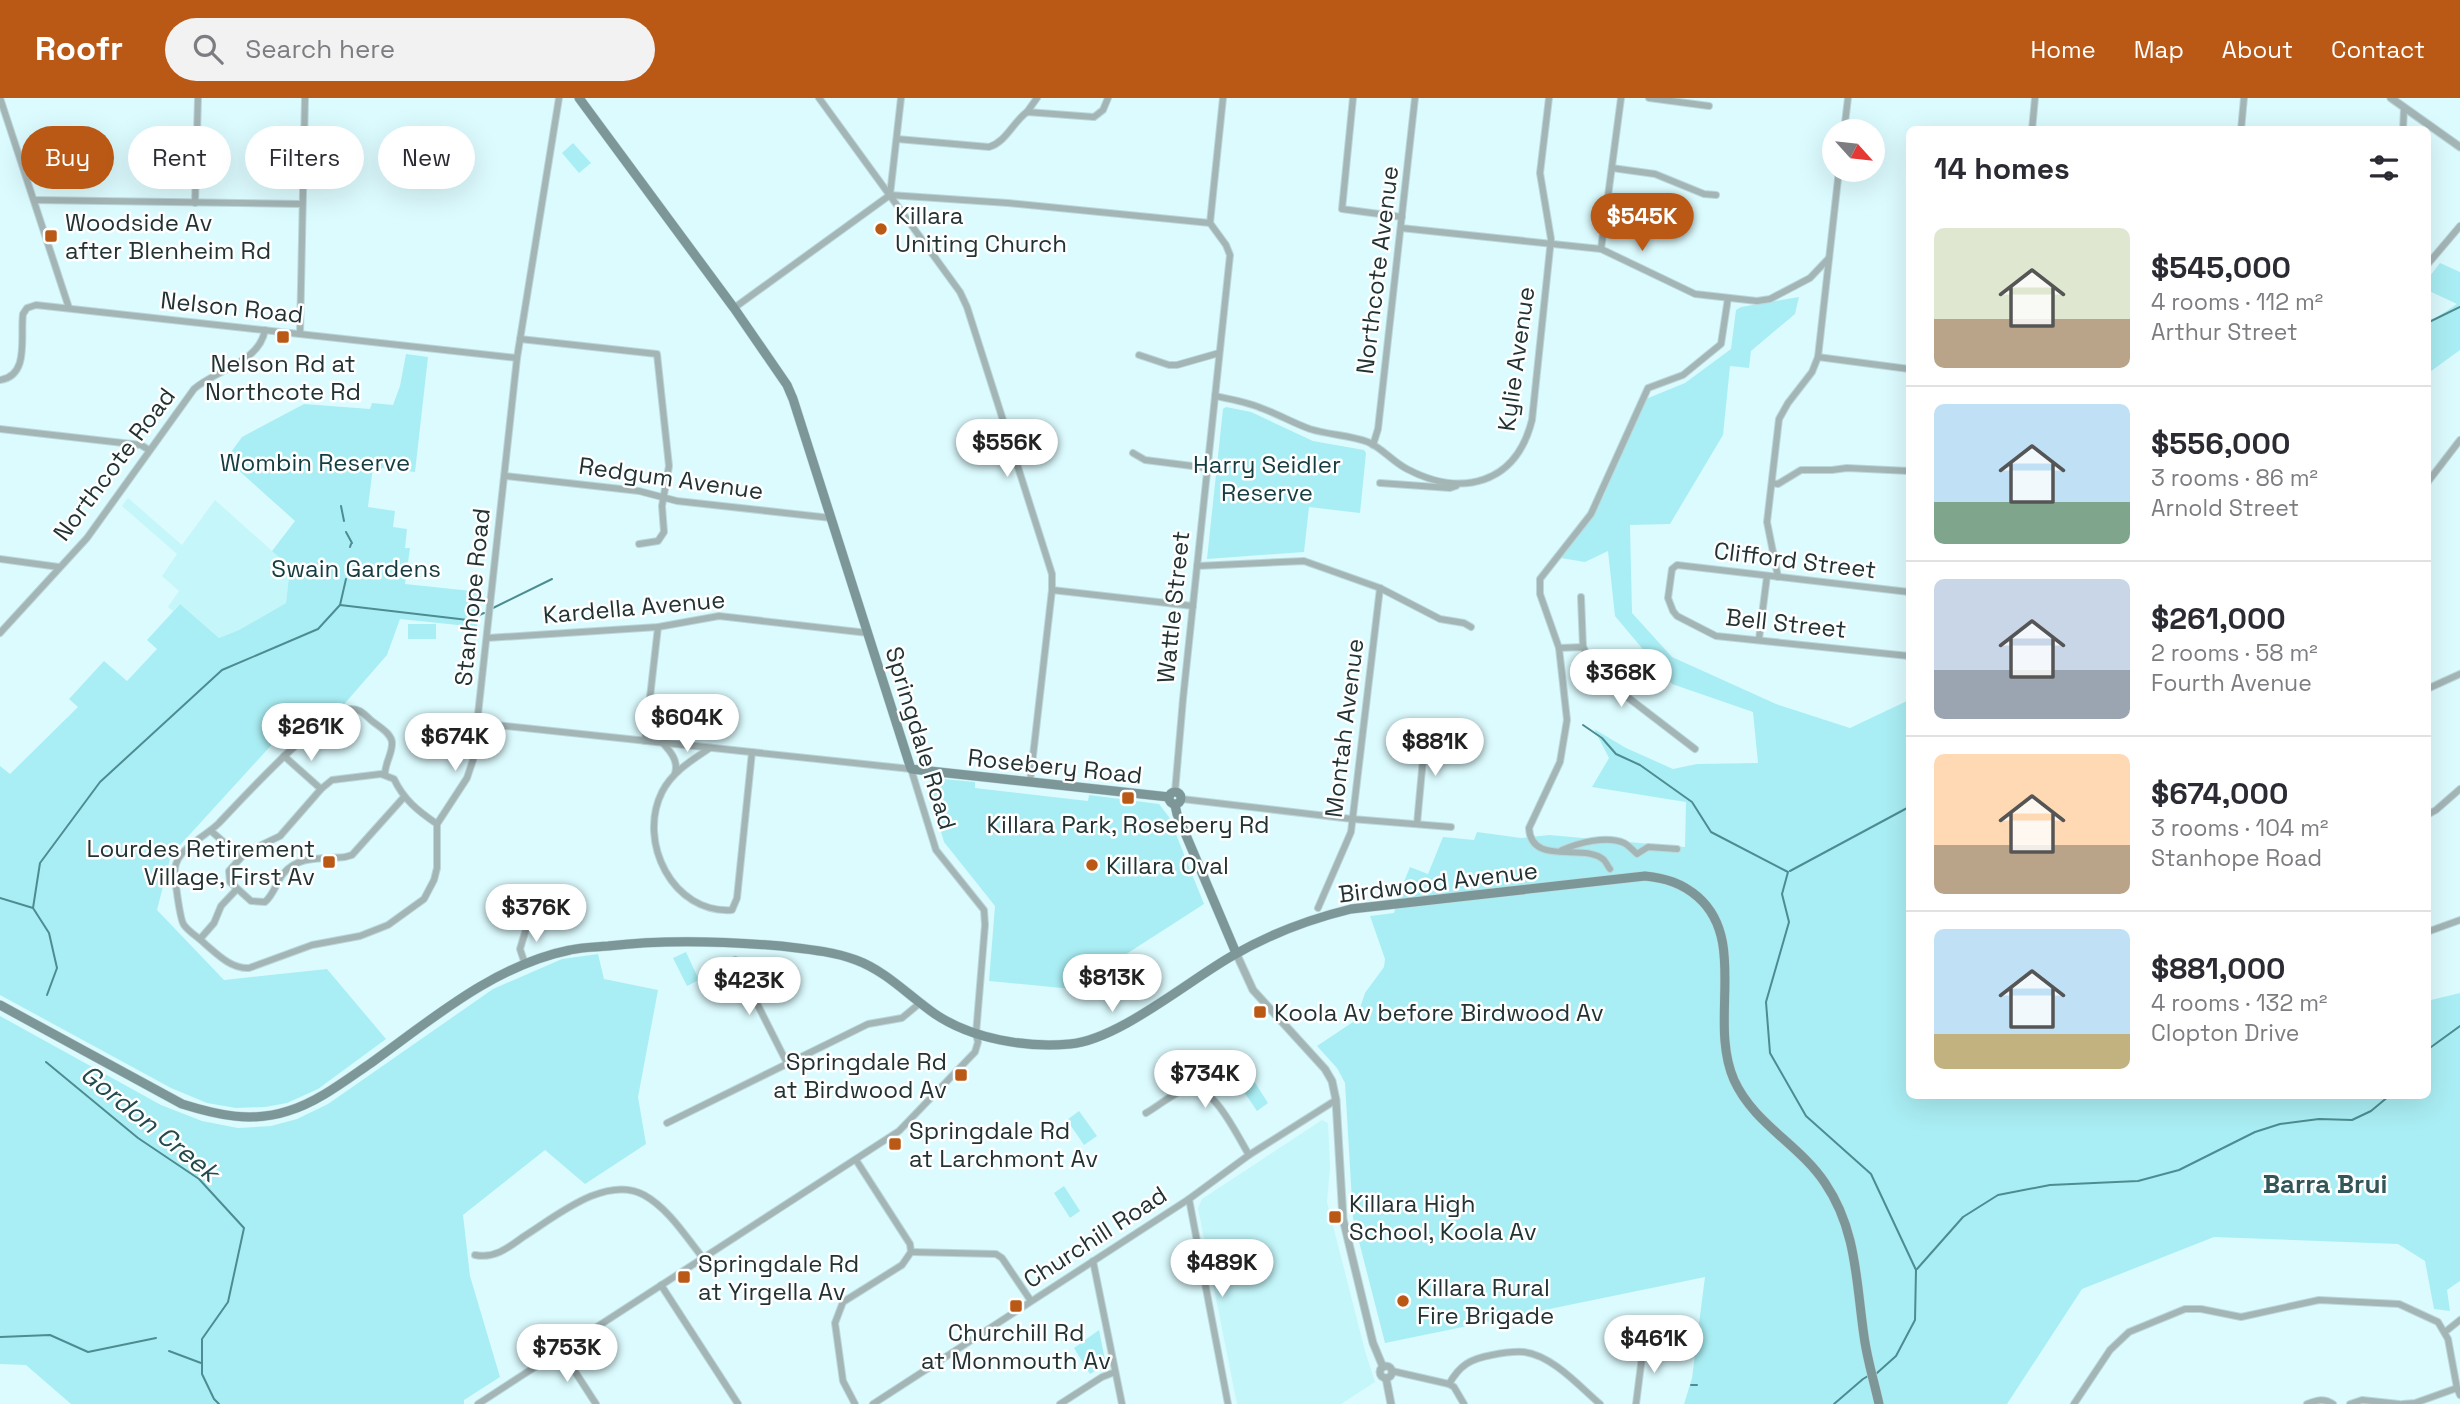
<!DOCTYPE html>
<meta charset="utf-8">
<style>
:root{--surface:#fff;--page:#f2f2f3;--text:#2b2b33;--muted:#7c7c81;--line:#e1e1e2;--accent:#b95915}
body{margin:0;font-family:"Space Grotesk",sans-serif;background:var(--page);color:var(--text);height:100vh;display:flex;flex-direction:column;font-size:26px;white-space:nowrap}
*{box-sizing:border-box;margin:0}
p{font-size:23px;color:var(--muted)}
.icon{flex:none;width:38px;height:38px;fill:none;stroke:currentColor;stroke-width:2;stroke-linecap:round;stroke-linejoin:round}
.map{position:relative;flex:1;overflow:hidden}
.drawer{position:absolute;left:1906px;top:28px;width:525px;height:973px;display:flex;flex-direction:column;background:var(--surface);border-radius:10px;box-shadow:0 7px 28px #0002}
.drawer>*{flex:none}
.banner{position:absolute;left:21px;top:28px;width:665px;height:63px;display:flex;gap:14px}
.needle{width:46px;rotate:117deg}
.fabs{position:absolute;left:1822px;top:21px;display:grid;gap:14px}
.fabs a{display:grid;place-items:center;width:63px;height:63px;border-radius:50%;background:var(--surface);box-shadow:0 7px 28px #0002;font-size:35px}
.price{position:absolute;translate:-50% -60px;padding:0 16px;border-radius:24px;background:#fff;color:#222;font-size:23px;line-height:46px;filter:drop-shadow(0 2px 4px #0008)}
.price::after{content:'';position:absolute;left:50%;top:42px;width:21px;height:16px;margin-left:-10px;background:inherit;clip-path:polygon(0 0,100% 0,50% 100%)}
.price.selected{background:var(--accent);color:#fff}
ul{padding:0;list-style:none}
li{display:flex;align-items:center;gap:21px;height:175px;padding:0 28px}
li+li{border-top:2px solid var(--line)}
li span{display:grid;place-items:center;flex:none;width:196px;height:140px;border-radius:10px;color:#555}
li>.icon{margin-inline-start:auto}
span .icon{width:84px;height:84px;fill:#fffc;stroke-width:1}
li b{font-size:30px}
h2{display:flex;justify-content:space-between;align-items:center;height:84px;padding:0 28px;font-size:30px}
.chip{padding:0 24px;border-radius:32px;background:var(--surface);box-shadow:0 7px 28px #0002;font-size:24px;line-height:63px}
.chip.selected{background:var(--accent);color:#fff}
header{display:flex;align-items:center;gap:42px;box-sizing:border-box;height:98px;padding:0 35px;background:var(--accent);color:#fff}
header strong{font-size:33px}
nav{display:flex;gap:38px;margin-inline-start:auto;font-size:24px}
.search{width:490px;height:63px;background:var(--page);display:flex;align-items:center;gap:18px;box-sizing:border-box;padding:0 24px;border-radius:38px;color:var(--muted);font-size:26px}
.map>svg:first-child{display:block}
.built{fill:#c4f6fa}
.green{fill:#a9eef4}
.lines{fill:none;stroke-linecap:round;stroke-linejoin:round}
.stream{stroke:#4d8c91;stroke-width:2}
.minor-casing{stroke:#bbd7da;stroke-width:8}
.tertiary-casing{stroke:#bbd7da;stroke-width:9}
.secondary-casing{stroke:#bbd7da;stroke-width:10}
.minor{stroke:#a4b5b6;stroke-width:6}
.tertiary{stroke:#a4b5b6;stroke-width:7}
.secondary{stroke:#7d9698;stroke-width:9}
.poi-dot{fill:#b95915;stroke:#fff;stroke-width:2.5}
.labels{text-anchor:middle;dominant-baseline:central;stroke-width:5;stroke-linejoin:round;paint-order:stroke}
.poi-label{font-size:24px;fill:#233334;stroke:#fff;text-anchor:start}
.street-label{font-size:24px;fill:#233334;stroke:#fff}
.park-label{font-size:24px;fill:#153d41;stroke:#fff}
.water-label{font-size:26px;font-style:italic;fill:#234a4d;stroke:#fff}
.neighbourhood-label{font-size:26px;font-weight:bold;fill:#335659;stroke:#fff}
</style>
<header>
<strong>Roofr</strong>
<div class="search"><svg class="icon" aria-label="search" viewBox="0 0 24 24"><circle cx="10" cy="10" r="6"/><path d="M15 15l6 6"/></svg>Search here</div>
<nav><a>Home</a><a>Map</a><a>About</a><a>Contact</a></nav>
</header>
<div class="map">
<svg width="2460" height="1306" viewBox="0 0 2460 1306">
<rect width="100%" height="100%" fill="#dcfbfe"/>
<g class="built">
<polygon points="128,400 182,447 215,402 290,469 286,505 239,532 219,540 180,506 173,513 168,509 179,493 162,478 177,456 122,408"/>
<polygon points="1322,1022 1328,1025 1330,1069 1327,1104 1365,1253 1375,1284 1341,1306 1237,1306 1198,1110 1202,1101"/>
</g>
<g class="green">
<polygon points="573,45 591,65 579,75 562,55"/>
<polygon points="2440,165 2460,174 2460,252 2427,276 2427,226 2457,206 2427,192 2427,182"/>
<polygon points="1799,199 1795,216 1751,253 1749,270 1730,268 1723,337 1670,426 1630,427 1632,515 1672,559 1776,606 1850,630 1909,602 1909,998 2427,998 2427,903 2460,895 2460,1183 2447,1192 2450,1213 2434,1211 2425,1163 2398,1146 2214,1139 2082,1191 2007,1306 1684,1306 1692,1280 1705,1179 1385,1245 1353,1120 1345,985 1337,970 1317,948 1356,922 1365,895 1384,869 1385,861 1370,818 1394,815 1399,796 1410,769 1428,776 1443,739 1474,742 1477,734 1521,740 1549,737 1685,749 1686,704 1592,689 1609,660 1594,631 1626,650 1673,671 1697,666 1758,665 1753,614 1672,586 1615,518 1608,453 1585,464 1555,459 1589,424 1604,397 1641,303 1685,285 1731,251 1736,212 1741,209"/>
<polygon points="406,256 428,259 415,374 373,369 368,409 395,413 393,429 407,431 405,450 410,450 405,486 481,494 477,529 400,521 387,557 339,612 276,642 171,757 157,812 224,882 327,871 386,941 318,991 287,1005 265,1009 236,1010 207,1005 171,990 0,897 0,668 10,676 78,609 69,601 104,563 127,583 157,551 147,542 180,506 219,540 239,532 286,505 290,469 272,453 295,423 226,361 242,339 304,306 370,311 372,305 393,307 400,288"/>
<polygon points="1226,309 1251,314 1313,343 1364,352 1366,355 1360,415 1309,409 1304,454 1207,461 1223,311"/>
<rect x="408" y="526" width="28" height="15"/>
<polygon points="932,680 975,684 975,690 1088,703 1089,697 1159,706 1169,719 1204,806 1072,891 989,883 995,808 944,744 927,686"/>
<polygon points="686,854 699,882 687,888 673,860"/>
<polygon points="598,856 604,881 658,892 638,999 646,1046 585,1086 545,1052 463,1117 470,1178 500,1279 464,1302 464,1306 71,1306 26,1267 0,1266 0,918 161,1007 202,1023 238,1030 271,1028 297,1021 328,1006 493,891 562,861"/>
<polygon points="1252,980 1268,1005 1257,1013 1240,988"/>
<polygon points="1079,1013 1097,1038 1084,1047 1067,1022"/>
<polygon points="1064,1088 1080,1113 1070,1120 1054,1095"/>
<polygon points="1099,1232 1106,1267 1090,1276 1074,1250"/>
</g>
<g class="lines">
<g class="stream">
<polyline points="2427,225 2460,209"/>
<polyline points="341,408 344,423"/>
<polyline points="346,434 352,445"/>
<polyline points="350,449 351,446"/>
<polyline points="340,507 468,522 484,515"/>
<polyline points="493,510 552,481"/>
<polyline points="1583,627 1602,640 1616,656 1640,667 1692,704 1711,734 1788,774 1782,796 1789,824 1766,904 1770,955 1806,1018 1871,1076 1916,1172 1915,1222 1896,1258 1877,1275"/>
<polyline points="1790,773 1909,709"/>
<polyline points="0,800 33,810 49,835 57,870 47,897"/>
<polyline points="33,810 40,765 100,684 222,572 318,531 340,507 346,481"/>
<polyline points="2427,952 2460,928"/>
<polyline points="46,964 138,1040 199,1081 244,1130 228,1204 202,1241 202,1276 214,1301 219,1306"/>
<polyline points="1917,1171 1963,1119 1998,1097 2050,1087 2138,1083 2179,1072 2255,1034 2280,1026 2319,1021 2352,1022 2371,1013 2389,998"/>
<polyline points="0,1239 50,1237 88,1254 156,1240"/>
<polyline points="169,1253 201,1265"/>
<polyline points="1691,1287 1697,1287"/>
<polyline points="1834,1306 1863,1281 1868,1278"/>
</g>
<defs>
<g id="minor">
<polyline points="0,0 69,210"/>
<polyline points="819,0 960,194 967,209 1052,476 1052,492 1030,684"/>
<polyline points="1353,0 1342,111 1402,119"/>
<polyline points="1649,0 1709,8"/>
<polyline points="1027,14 1037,0"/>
<polyline points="2032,32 2035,0"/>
<polyline points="2241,32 2244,0"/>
<polyline points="2403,32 2404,10"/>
<polyline points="1844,33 1848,0"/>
<path d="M 897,41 L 989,49 C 1006,44 1013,24 1027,14 L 1094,19 L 1103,12 L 1108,0"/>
<polyline points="1612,70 1655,76 1704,96 1716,97"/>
<polyline points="890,97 901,0"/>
<polyline points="34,102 302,106"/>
<polyline points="195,105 198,0"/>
<polyline points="1210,125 1223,0"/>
<polyline points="1401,130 1601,151 1695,196 1757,203 1770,201 1810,180 1829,160"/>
<polyline points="1601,151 1621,0"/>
<polyline points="2427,167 2460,128"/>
<polyline points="734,210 890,97 1008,105 1210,125"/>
<polyline points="300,236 305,0"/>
<polyline points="520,241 657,256 669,368 662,408 664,434 658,443 639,446"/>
<polyline points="1139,257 1169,267 1177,267 1219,255"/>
<polyline points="1818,259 1909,271"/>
<path d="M 0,282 C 30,278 20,238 23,216 L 27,210 L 36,207 L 517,260"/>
<path d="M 1215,298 C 1230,301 1247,304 1261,310 C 1278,316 1293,325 1310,331 C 1329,337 1350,337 1368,344 C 1382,350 1393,364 1407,371 C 1462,400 1516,386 1532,322 L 1551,141 L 1540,75 L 1549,0"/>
<polyline points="0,331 141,347 149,352"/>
<polyline points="1373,347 1378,331 1415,0"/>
<polyline points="1133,355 1145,362 1208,370"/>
<polyline points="505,378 639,393 677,403 831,420"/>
<polyline points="1380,385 1450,390 1456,388"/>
<polyline points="1772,385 1778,386 1801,372 1832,372 1847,370 1909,373"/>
<polyline points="2427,385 2460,342"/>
<polyline points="0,461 59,469"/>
<polyline points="1197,468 1304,463 1380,490 1440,521 1464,525 1471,529"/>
<polyline points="1778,479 1767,424 1779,321 1788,305 1812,274 1818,259 1839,72"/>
<polyline points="1052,492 1193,508"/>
<polyline points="1909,494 1677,467 1672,471 1668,500 1673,513 1677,518 1716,538 1909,558"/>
<polyline points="1581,499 1583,549"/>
<path d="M 0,535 L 87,440 L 194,291 C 217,271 259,265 265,232"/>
<polyline points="487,540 658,529 719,518 868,535"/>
<polyline points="1759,541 1767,478"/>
<polyline points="1559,550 1583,549 1600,578 1695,651"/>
<polyline points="2427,591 2460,576"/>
<polyline points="478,625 911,671 936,752 984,812 985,827 976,936 978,944 975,954 899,1033 478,1306"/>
<polyline points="645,643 658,529"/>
<path d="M 662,644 C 670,653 679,663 675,675"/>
<path d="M 710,650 C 692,662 672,674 662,694 C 637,744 673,816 732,812 L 737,800 L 752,654"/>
<polyline points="284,658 321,691"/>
<path d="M 385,676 C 385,665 392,656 392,646 C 393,636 378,628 372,623 C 364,616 360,610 349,611 C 323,612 240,703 219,725 C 205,739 178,750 175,770 C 174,778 180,822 184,827 C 189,834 198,839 204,845 C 217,856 231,871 249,870 L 312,847 L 360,838 L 388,827 L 424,801 L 434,782 L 437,770 L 437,726 L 467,680 L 473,662 L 517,260 L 559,0"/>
<polyline points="1175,694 1183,601 1230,157 1226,147 1210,125"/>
<path d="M 404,699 L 352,757 L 345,759 C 324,761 298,757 283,776 C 276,785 274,796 265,804 L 251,803 L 230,784 L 229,773 L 245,755 L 280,738 L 321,691 L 332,682 L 381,676 L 394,681 C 404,702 418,713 437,726"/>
<polyline points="1182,701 1352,721 1451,729"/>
<polyline points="2427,717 2436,712 2460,691"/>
<polyline points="1417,726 1423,661 1435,630"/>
<polyline points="211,733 241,759"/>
<path d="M 1562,752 C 1578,745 1607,737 1624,745 C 1628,747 1633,752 1637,756 L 1648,749 L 1677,751"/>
<path d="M 1610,771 C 1609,770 1605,763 1604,762 C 1585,744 1531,769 1529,730 L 1560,664 L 1567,622 L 1559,550 L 1540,496 L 1540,481 L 1591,416 L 1648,290 L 1683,277 L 1721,246 L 1728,200"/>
<polyline points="1318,810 1351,734 1380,490"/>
<polyline points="2427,834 2460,822"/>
<polyline points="200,841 214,825 221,808 237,791"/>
<polyline points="735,862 787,965"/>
<polyline points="525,866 520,851 533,808"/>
<path d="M 1146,1015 C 1159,1008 1175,993 1189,990 C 1213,985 1238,1039 1249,1057"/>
<polyline points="667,1025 868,926 902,920 920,905"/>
<polyline points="1189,1101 1228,1306"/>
<polyline points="911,1154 996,1156 1002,1160 1031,1203"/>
<path d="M 475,1157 C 494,1161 508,1150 523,1139 C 555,1119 606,1076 644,1097 C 669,1111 686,1139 703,1160"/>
<polyline points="1093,1163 1122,1306"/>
<polyline points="661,1187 738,1306"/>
<polyline points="2445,1234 2460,1222"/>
<polyline points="561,1252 596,1306"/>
<polyline points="1392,1273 1449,1286 1454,1289 1464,1306"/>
<path d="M 1449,1286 C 1460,1267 1470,1261 1492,1257 C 1502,1255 1513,1253 1524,1254 C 1553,1258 1579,1288 1600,1306"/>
<polyline points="855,1306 843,1283 835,1225 843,1204 902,1167 911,1154 910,1146 856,1062"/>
<polyline points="873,1306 1189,1101 1249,1057 1336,1002"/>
<polyline points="1060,1306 1102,1279 1115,1274"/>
<polyline points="1636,1306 1644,1243"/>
<polyline points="2074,1306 2110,1252 2129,1234 2185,1211 2201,1211 2241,1219 2319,1202 2399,1206 2438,1224 2448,1241 2457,1290 2460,1297"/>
<path d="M 2307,1306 C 2317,1302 2324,1300 2333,1306"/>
<polyline points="2350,1306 2362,1302 2399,1306"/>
<polyline points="2403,1306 2415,1305 2457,1290"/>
</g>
<g id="tertiary">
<polyline points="2391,0 2460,49"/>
<polyline points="1236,855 1253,892 1325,971 1332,983 1336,1002 1343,1121 1373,1245 1383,1269"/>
<circle cx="1386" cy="1274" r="6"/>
<polyline points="1386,1280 1391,1306"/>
</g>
<g id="secondary">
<polyline points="579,0 734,210 787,287 793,301 911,671 1169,699"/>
<circle cx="1175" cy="700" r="6"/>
<polyline points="1175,707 1177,716 1236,855"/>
<path d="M 0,907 L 182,1006 C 217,1017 252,1025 288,1013 C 318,1004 346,982 371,965 C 432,921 495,867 570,852 C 582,849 596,849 608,848 C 666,841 723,843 781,848 C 806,851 832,853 856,862 C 886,873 909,898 935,916 C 972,941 1026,950 1070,946 C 1118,942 1188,883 1232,858 C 1268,837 1310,821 1351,811 L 1645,778 C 1665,780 1682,785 1698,799 C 1748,843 1708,923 1734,982 C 1754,1026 1799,1046 1825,1085 C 1857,1132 1856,1184 1864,1238 C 1867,1261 1874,1283 1879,1306"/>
</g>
</defs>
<use href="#minor" class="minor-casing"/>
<use href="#tertiary" class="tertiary-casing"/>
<use href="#secondary" class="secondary-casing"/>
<use href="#minor" class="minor"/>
<use href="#tertiary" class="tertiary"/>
<use href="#secondary" class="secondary"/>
</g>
<g class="poi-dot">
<circle cx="881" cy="131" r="7"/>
<rect x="44" y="131" width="14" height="14" rx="3.5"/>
<rect x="276" y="232" width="14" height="14" rx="3.5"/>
<rect x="1121" y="693" width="14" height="14" rx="3.5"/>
<rect x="322" y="757" width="14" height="14" rx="3.5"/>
<circle cx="1092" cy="767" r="7"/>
<rect x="1253" y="907" width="14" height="14" rx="3.5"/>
<rect x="954" y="970" width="14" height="14" rx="3.5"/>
<rect x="888" y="1039" width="14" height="14" rx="3.5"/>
<rect x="1328" y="1112" width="14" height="14" rx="3.5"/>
<rect x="677" y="1172" width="14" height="14" rx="3.5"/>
<circle cx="1403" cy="1203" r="7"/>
<rect x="1009" y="1201" width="14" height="14" rx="3.5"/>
</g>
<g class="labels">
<g class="poi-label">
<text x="895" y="117">Killara<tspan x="895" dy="28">Uniting Church</tspan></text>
<text x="65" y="124">Woodside Av<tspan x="65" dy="28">after Blenheim Rd</tspan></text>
<text x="283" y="265" text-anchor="middle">Nelson Rd at<tspan x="283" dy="28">Northcote Rd</tspan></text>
<text x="1128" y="726" text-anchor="middle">Killara Park, Rosebery Rd</text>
<text x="315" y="750" text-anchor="end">Lourdes Retirement<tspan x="315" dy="28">Village, First Av</tspan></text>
<text x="1106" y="767">Killara Oval</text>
<text x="1274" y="914">Koola Av before Birdwood Av</text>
<text x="947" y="963" text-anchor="end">Springdale Rd<tspan x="947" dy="28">at Birdwood Av</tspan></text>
<text x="909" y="1032">Springdale Rd<tspan x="909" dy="28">at Larchmont Av</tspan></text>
<text x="1349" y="1105">Killara High<tspan x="1349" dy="28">School, Koola Av</tspan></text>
<text x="698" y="1165">Springdale Rd<tspan x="698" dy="28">at Yirgella Av</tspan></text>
<text x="1417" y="1189">Killara Rural<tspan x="1417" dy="28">Fire Brigade</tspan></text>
<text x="1016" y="1234" text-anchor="middle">Churchill Rd<tspan x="1016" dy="28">at Monmouth Av</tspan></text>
</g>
<g class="street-label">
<text transform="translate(1377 172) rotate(-83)">Northcote Avenue</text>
<text transform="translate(232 209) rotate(6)">Nelson Road</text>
<text transform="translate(1516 261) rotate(-82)">Kylie Avenue</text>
<text transform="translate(114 366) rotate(-53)">Northcote Road</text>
<text transform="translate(671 380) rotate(8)">Redgum Avenue</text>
<text transform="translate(1795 462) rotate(7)">Clifford Street</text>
<text transform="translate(472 499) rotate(-84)">Stanhope Road</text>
<text transform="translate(634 509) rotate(-5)">Kardella Avenue</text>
<text transform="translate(1173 509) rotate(-84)">Wattle Street</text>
<text transform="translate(1786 525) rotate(6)">Bell Street</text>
<text transform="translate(1344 630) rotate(-83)">Montah Avenue</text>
<text transform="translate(921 640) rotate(73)">Springdale Road</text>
<text transform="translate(1055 668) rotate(6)">Rosebery Road</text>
<text transform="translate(1438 784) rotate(-7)">Birdwood Avenue</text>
<text transform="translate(1095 1139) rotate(-33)">Churchill Road</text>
</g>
<g class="park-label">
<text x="315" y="364">Wombin Reserve</text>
<text x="1267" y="366">Harry Seidler<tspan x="1267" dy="28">Reserve</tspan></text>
<text x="356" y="470">Swain Gardens</text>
</g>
<g class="water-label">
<text transform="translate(150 1025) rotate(39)">Gordon Creek</text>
</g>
<g class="neighbourhood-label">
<text x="2325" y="1086">Barra Brui</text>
</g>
</g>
</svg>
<div class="fabs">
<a><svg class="needle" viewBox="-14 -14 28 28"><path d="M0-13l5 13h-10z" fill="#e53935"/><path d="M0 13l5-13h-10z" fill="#7c7c81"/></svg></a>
</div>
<b class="price selected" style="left:1642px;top:155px">$545K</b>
<b class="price" style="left:1007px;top:381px">$556K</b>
<b class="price" style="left:1621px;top:611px">$368K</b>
<b class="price" style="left:687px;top:656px">$604K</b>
<b class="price" style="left:311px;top:665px">$261K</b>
<b class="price" style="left:455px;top:675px">$674K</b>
<b class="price" style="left:1435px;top:680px">$881K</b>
<b class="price" style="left:536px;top:846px">$376K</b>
<b class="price" style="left:1112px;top:916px">$813K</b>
<b class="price" style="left:749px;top:919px">$423K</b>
<b class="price" style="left:1205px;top:1012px">$734K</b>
<b class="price" style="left:1222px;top:1201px">$489K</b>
<b class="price" style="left:1654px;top:1277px">$461K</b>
<b class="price" style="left:567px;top:1286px">$753K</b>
<div class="banner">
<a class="chip selected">Buy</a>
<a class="chip">Rent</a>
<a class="chip">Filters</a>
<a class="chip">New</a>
</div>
<section class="drawer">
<h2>14 homes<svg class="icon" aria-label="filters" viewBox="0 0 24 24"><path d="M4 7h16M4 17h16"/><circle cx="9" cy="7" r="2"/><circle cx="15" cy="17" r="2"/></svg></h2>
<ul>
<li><span style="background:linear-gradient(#dfe7d0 65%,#b9a48a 0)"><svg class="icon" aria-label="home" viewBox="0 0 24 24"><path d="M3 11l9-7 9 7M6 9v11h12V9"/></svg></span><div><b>$545,000</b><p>4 rooms · 112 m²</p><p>Arthur Street</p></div></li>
<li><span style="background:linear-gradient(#bfe0f5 70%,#7fa58c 0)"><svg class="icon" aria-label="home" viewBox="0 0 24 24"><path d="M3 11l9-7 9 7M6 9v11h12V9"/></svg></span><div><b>$556,000</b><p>3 rooms · 86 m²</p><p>Arnold Street</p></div></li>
<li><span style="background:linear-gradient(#c9d6e8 65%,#9aa5b1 0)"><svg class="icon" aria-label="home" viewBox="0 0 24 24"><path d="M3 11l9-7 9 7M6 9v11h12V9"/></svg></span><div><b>$261,000</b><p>2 rooms · 58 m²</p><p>Fourth Avenue</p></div></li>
<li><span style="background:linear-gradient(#ffd9b3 65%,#b9a48a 0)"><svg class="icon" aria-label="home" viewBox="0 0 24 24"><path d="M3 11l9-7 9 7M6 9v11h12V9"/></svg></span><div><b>$674,000</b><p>3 rooms · 104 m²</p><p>Stanhope Road</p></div></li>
<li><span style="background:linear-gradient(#bfe0f5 75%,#c2b280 0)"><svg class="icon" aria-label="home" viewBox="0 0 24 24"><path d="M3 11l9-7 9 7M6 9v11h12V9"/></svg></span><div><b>$881,000</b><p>4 rooms · 132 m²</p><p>Clopton Drive</p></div></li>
</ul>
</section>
</div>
